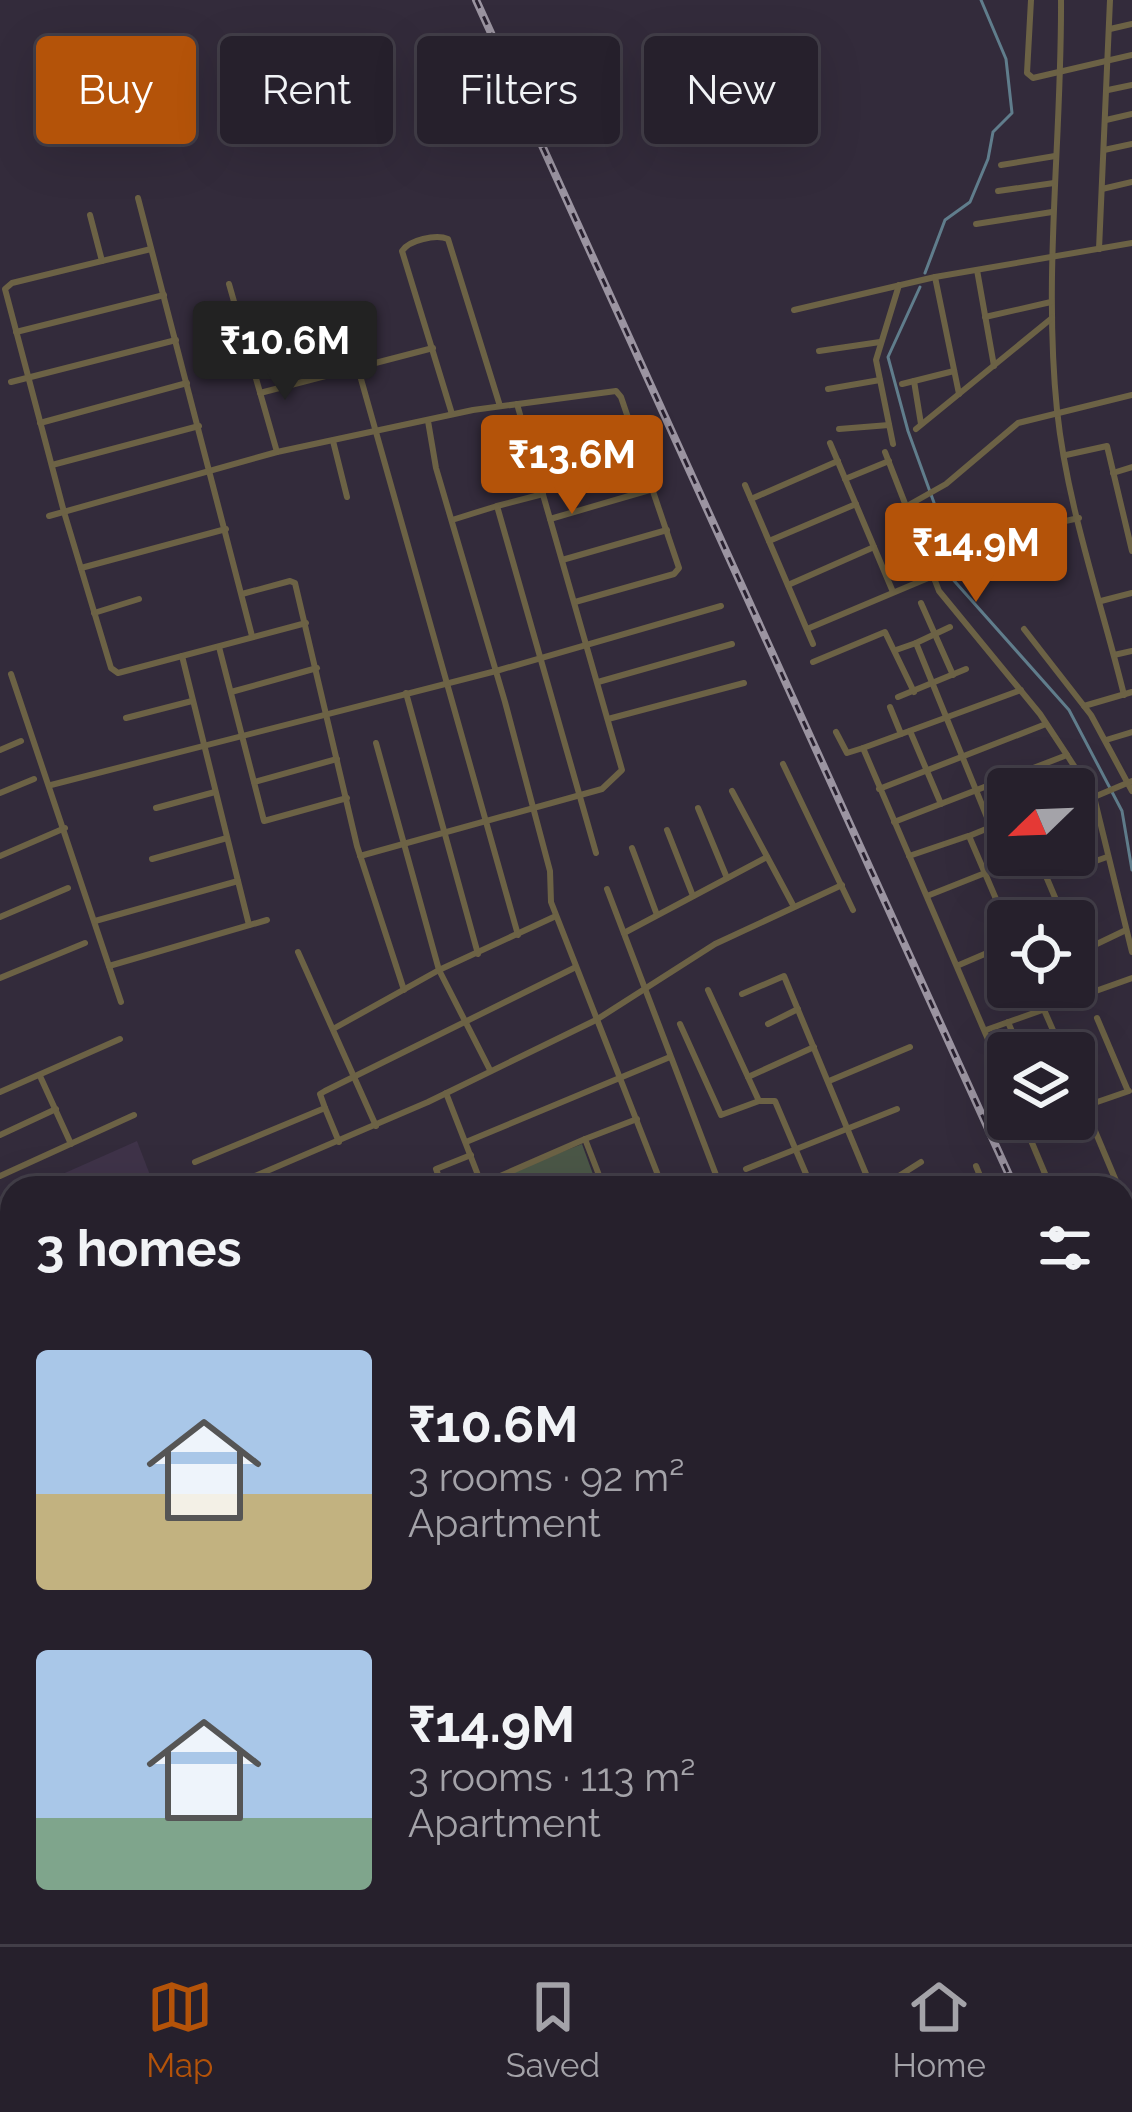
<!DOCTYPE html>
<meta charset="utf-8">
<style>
:root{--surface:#26202c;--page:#2e2834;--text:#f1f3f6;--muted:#a4a3a9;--line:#423e48;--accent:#b45309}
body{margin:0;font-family:Raleway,sans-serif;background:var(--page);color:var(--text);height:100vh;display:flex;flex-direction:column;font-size:45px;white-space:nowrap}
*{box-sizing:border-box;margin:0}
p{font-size:39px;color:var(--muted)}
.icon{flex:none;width:66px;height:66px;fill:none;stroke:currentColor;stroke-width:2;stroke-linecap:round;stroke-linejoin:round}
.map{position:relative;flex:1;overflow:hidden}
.details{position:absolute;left:0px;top:1176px;width:1134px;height:768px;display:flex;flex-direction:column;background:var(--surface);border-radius:36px 36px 0 0;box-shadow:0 12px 48px #0002,0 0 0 3px var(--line)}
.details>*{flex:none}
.banner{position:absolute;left:36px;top:36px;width:1062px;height:108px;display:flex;gap:24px}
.needle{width:78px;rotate:247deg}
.controls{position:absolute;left:987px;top:768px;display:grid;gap:24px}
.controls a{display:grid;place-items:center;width:108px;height:108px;border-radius:12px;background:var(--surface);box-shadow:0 12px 48px #0002,0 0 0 3px var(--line);font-size:60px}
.price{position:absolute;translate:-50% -102px;padding:0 27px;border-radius:12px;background:var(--accent);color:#fff;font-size:39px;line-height:78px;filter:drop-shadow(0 3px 6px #0008)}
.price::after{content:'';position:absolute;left:50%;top:72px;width:36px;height:27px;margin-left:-18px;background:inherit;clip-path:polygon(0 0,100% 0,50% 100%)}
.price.current{background:#222;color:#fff}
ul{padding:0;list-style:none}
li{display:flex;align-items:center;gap:36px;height:300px;padding:0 36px}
li span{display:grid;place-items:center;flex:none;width:336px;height:240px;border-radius:12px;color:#555}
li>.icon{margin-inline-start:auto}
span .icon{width:144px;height:144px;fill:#fffc;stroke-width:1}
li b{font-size:51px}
h2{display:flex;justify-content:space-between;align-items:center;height:144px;padding:0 36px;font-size:51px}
.chip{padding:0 42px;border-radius:12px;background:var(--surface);box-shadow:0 12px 48px #0002,0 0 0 3px var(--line);font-size:42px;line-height:108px}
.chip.current{background:var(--accent);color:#fff}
.tabs{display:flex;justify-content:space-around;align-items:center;height:168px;border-top:3px solid var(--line);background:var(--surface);font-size:33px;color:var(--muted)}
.tabs a{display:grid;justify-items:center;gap:6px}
.tabs .current{color:var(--accent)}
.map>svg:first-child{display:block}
.built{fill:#3f3349}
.green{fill:#4b5747}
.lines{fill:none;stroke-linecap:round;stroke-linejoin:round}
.stream{stroke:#607d8c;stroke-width:3}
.minor{stroke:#6c6245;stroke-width:6}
.tertiary{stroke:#6c6245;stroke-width:8}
.secondary{stroke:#8e7f4f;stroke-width:9}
.primary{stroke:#a99456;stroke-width:9}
.rail-casing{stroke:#9b94a1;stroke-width:8}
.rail{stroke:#292130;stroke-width:3;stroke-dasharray:9;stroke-linecap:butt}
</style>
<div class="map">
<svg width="1132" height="1944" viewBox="0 0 1132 1944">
<rect width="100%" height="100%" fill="#332b3b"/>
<polygon class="built" points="137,1141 155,1188 31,1188"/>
<polygon class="green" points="582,1144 598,1188 488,1188 486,1182"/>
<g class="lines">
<g class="stream">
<polyline points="925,273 945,220 970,202 988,159 993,132 1012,113 1006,59 981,0"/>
<polyline points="920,287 888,357 908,431 941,522 949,575 1069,710 1122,811 1132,870"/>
</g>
<g class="minor">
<polyline points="1031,0 1027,73 1033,78 1132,55"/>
<path d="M 1061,0 C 1062,137 1043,273 1057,410 C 1067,506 1101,601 1124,695"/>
<polyline points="1110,29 1132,24"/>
<polyline points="1108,90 1132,85"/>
<polyline points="1106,120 1132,114"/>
<polyline points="1104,150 1132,144"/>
<polyline points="1001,165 1055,156"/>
<polyline points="1102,189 1132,182"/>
<polyline points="998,191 1054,183"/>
<polyline points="138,198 252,636"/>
<polyline points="90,215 102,261"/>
<polyline points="976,224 1052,212"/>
<polyline points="151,249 12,283 5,289 64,512 111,668 118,673 306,623"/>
<polyline points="1099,249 1110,0"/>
<polyline points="977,270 994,366"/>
<polyline points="935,277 959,394"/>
<polyline points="229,284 277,452"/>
<polyline points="794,310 935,277 1132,243"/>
<polyline points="985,317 1051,302"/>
<polyline points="16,332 164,295"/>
<polyline points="350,340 518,935"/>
<polyline points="819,351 880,342"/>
<polyline points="914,381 921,424"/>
<polyline points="11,382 176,340"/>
<polyline points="902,384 954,371"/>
<polyline points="828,389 880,380"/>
<polyline points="260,393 433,348"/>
<path d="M 452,414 L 402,251 C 409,240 436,234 448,239 L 500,406"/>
<polyline points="428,421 436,468 505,702 550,871 551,902 663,1188"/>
<polyline points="40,423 187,383"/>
<polyline points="839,429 889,425"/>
<polyline points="916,429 1052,318"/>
<polyline points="333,441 347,497"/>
<polyline points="830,443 893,592"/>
<polyline points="893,444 876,360 899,285"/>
<polyline points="885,452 939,591 1040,714 1067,755"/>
<polyline points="1066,455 1107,446 1132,551"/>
<polyline points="52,465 199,426"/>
<polyline points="1113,473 1132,467"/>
<polyline points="538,475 637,444"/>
<polyline points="845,479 889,461"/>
<polyline points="745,485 813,644"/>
<polyline points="543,494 497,506 596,853"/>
<polyline points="751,499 838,461"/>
<polyline points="907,506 946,484 1018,423 1132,395"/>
<polyline points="49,516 277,452 473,410 616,391 621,397 679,568 674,574 575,602"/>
<polyline points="550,519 653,489"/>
<polyline points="452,520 497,506"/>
<polyline points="769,541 856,504"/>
<polyline points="924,552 1079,518"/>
<polyline points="562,560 667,530"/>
<polyline points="81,568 226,529"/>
<polyline points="788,585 874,547"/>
<polyline points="242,594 290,581 295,583 357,846 404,990"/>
<polyline points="1101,601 1132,593"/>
<polyline points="921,603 953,675"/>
<polyline points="94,613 139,599"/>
<polyline points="807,629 933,576"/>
<polyline points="1024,629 1091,715 1132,791"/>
<polyline points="916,643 950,627"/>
<polyline points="219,647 264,821 347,798"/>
<polyline points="896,650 916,643 991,827 969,836 1008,927"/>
<polyline points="1114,655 1132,651"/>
<polyline points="182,656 249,925"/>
<polyline points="813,662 885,632 914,692"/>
<polyline points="11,674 121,1002"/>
<polyline points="598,682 732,644"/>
<polyline points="231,692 317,668"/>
<polyline points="406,693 478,954"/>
<polyline points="898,697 966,669"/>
<polyline points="1084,706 1132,692"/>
<polyline points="890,707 901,734"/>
<polyline points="126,718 192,701"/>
<polyline points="608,719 744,683"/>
<polyline points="910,731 941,804"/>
<polyline points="836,732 847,753 863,748 1008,1086"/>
<polyline points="1106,740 1132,732"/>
<polyline points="376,743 439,970 490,1070"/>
<polyline points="863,748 1021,690"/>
<polyline points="0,750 21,741"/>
<polyline points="783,764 853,910"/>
<polyline points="254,782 337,759"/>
<polyline points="51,785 496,671 721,606"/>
<polyline points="879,789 1046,724"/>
<polyline points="732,791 793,905"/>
<polyline points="0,793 34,779"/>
<polyline points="1094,797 1132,781"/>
<polyline points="156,808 215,792"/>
<polyline points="698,808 727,878"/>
<polyline points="894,822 1067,755 1094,797 1132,952"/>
<polyline points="991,827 1008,822"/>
<polyline points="667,830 693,896"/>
<polyline points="632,848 657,915"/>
<polyline points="1037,855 1065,921"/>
<polyline points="0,856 65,828"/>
<polyline points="360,856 602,789 622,770 517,404"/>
<polyline points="909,856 968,836"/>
<polyline points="152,859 227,838"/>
<polyline points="1073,869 1107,857"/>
<polyline points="607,889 721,1188"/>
<polyline points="927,896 985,873"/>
<polyline points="0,917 68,888"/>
<polyline points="95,921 238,881"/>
<polyline points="624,933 767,857"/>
<polyline points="1074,942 1095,992"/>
<polyline points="298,952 376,1126"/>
<polyline points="1078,953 1126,930"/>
<polyline points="959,965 1008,944"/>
<polyline points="109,966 267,920"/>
<polyline points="0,978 85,943"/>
<polyline points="1034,987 1063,1053"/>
<polyline points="708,990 759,1101 775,1101 812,1188"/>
<polyline points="742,994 784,976 866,1174 879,1188"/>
<polyline points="1097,1018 1128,1091"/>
<polyline points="1008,1022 1021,1053"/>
<polyline points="680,1024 721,1115 759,1101"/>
<polyline points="768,1024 798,1009"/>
<polyline points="333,1029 439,970 556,916"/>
<polyline points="986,1030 1132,978"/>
<polyline points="40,1076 71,1144"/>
<polyline points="748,1077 814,1047"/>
<polyline points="829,1081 910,1047"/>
<polyline points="1074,1081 1119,1188"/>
<polyline points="0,1092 120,1039"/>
<polyline points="446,1093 483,1188"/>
<polyline points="325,1108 339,1142"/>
<polyline points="1074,1110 1129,1091"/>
<polyline points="1022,1119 1051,1188"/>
<polyline points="1026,1129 1050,1119"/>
<polyline points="0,1135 56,1109"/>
<polyline points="585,1139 637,1119"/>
<polyline points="466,1142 670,1057"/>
<polyline points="195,1162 325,1108 320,1094 325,1091 576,967"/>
<polyline points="976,1166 985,1188"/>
<polyline points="746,1169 897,1109"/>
<polyline points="0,1176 134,1115"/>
<polyline points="482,1184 585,1139 604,1188"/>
<polyline points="227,1188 428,1102 596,1020 715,944 842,885"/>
<polyline points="443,1188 436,1169 471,1155"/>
<polyline points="641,1188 660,1180"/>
<polyline points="880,1188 921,1162"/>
<polyline points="1122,1195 1131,1217"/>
<polyline points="1122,1282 1132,1278"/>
<polyline points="1122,1340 1132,1336"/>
<polyline points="1122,1353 1132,1375"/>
<polyline points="0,1354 12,1339"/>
<polyline points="2,1418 12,1405"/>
<polyline points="1122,1489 1132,1511"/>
<polyline points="1122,1632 1132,1655"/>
<polyline points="1122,1672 1132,1667"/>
<polyline points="1122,1718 1132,1722"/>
<polyline points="1122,1819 1131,1792"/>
<polyline points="0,1858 12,1856"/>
<polyline points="40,1932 42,1944"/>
<polyline points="123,1932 127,1944"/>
<polyline points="159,1932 163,1944"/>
<polyline points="203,1932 207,1944"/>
<polyline points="248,1932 252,1944"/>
<polyline points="287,1932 291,1944"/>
<polyline points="336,1932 340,1944"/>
<polyline points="836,1932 851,1944"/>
<polyline points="388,1944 421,1932"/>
<polyline points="788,1944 803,1932"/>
<polyline points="898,1944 908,1932"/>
</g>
<polyline class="tertiary" points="1089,1944 1095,1932"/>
<g class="secondary">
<polyline points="1122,1898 1132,1901"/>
<polyline points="1122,1912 1132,1915"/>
</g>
<g class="primary">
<polyline points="0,1416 12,1425"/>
<polyline points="0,1427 12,1436"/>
<polyline points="616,1932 627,1944"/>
<polyline points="631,1932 642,1944"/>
</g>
<defs>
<g id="rail">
<polyline points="476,0 1015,1188"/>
<polyline points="1122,1425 1132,1447"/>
</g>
</defs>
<use href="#rail" class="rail-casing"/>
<use href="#rail" class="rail"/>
</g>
</svg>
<div class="controls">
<a><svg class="needle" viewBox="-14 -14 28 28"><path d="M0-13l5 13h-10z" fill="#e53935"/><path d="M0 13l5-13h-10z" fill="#a4a3a9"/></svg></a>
<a><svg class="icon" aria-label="locate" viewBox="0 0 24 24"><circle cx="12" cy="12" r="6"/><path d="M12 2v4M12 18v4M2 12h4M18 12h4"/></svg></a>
<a><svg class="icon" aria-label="layers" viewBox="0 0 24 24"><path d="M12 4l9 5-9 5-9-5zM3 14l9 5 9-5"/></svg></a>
</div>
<b class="price current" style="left:285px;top:403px">₹10.6M</b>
<b class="price" style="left:572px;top:517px">₹13.6M</b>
<b class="price" style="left:976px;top:605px">₹14.9M</b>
<div class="banner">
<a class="chip current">Buy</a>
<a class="chip">Rent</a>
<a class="chip">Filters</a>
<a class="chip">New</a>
</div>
<section class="details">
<h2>3 homes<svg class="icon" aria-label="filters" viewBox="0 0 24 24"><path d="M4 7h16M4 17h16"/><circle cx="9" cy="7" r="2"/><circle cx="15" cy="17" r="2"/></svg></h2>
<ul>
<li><span style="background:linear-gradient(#a9c7e8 60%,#c2b280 0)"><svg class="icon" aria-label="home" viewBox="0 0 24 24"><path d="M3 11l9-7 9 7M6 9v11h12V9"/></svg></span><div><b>₹10.6M</b><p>3 rooms · 92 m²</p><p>Apartment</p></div></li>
<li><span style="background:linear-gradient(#a9c7e8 70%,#7fa58c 0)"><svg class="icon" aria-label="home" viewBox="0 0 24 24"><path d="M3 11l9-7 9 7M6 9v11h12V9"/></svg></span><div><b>₹14.9M</b><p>3 rooms · 113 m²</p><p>Apartment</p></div></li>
</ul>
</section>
</div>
<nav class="tabs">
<a class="current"><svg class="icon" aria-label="map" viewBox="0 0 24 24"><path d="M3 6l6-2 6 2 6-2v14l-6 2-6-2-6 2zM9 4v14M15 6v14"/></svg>Map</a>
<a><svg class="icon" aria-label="saved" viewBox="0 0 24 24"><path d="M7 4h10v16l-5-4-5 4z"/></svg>Saved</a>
<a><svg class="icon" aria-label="home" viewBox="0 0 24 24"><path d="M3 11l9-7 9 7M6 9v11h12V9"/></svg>Home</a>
</nav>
